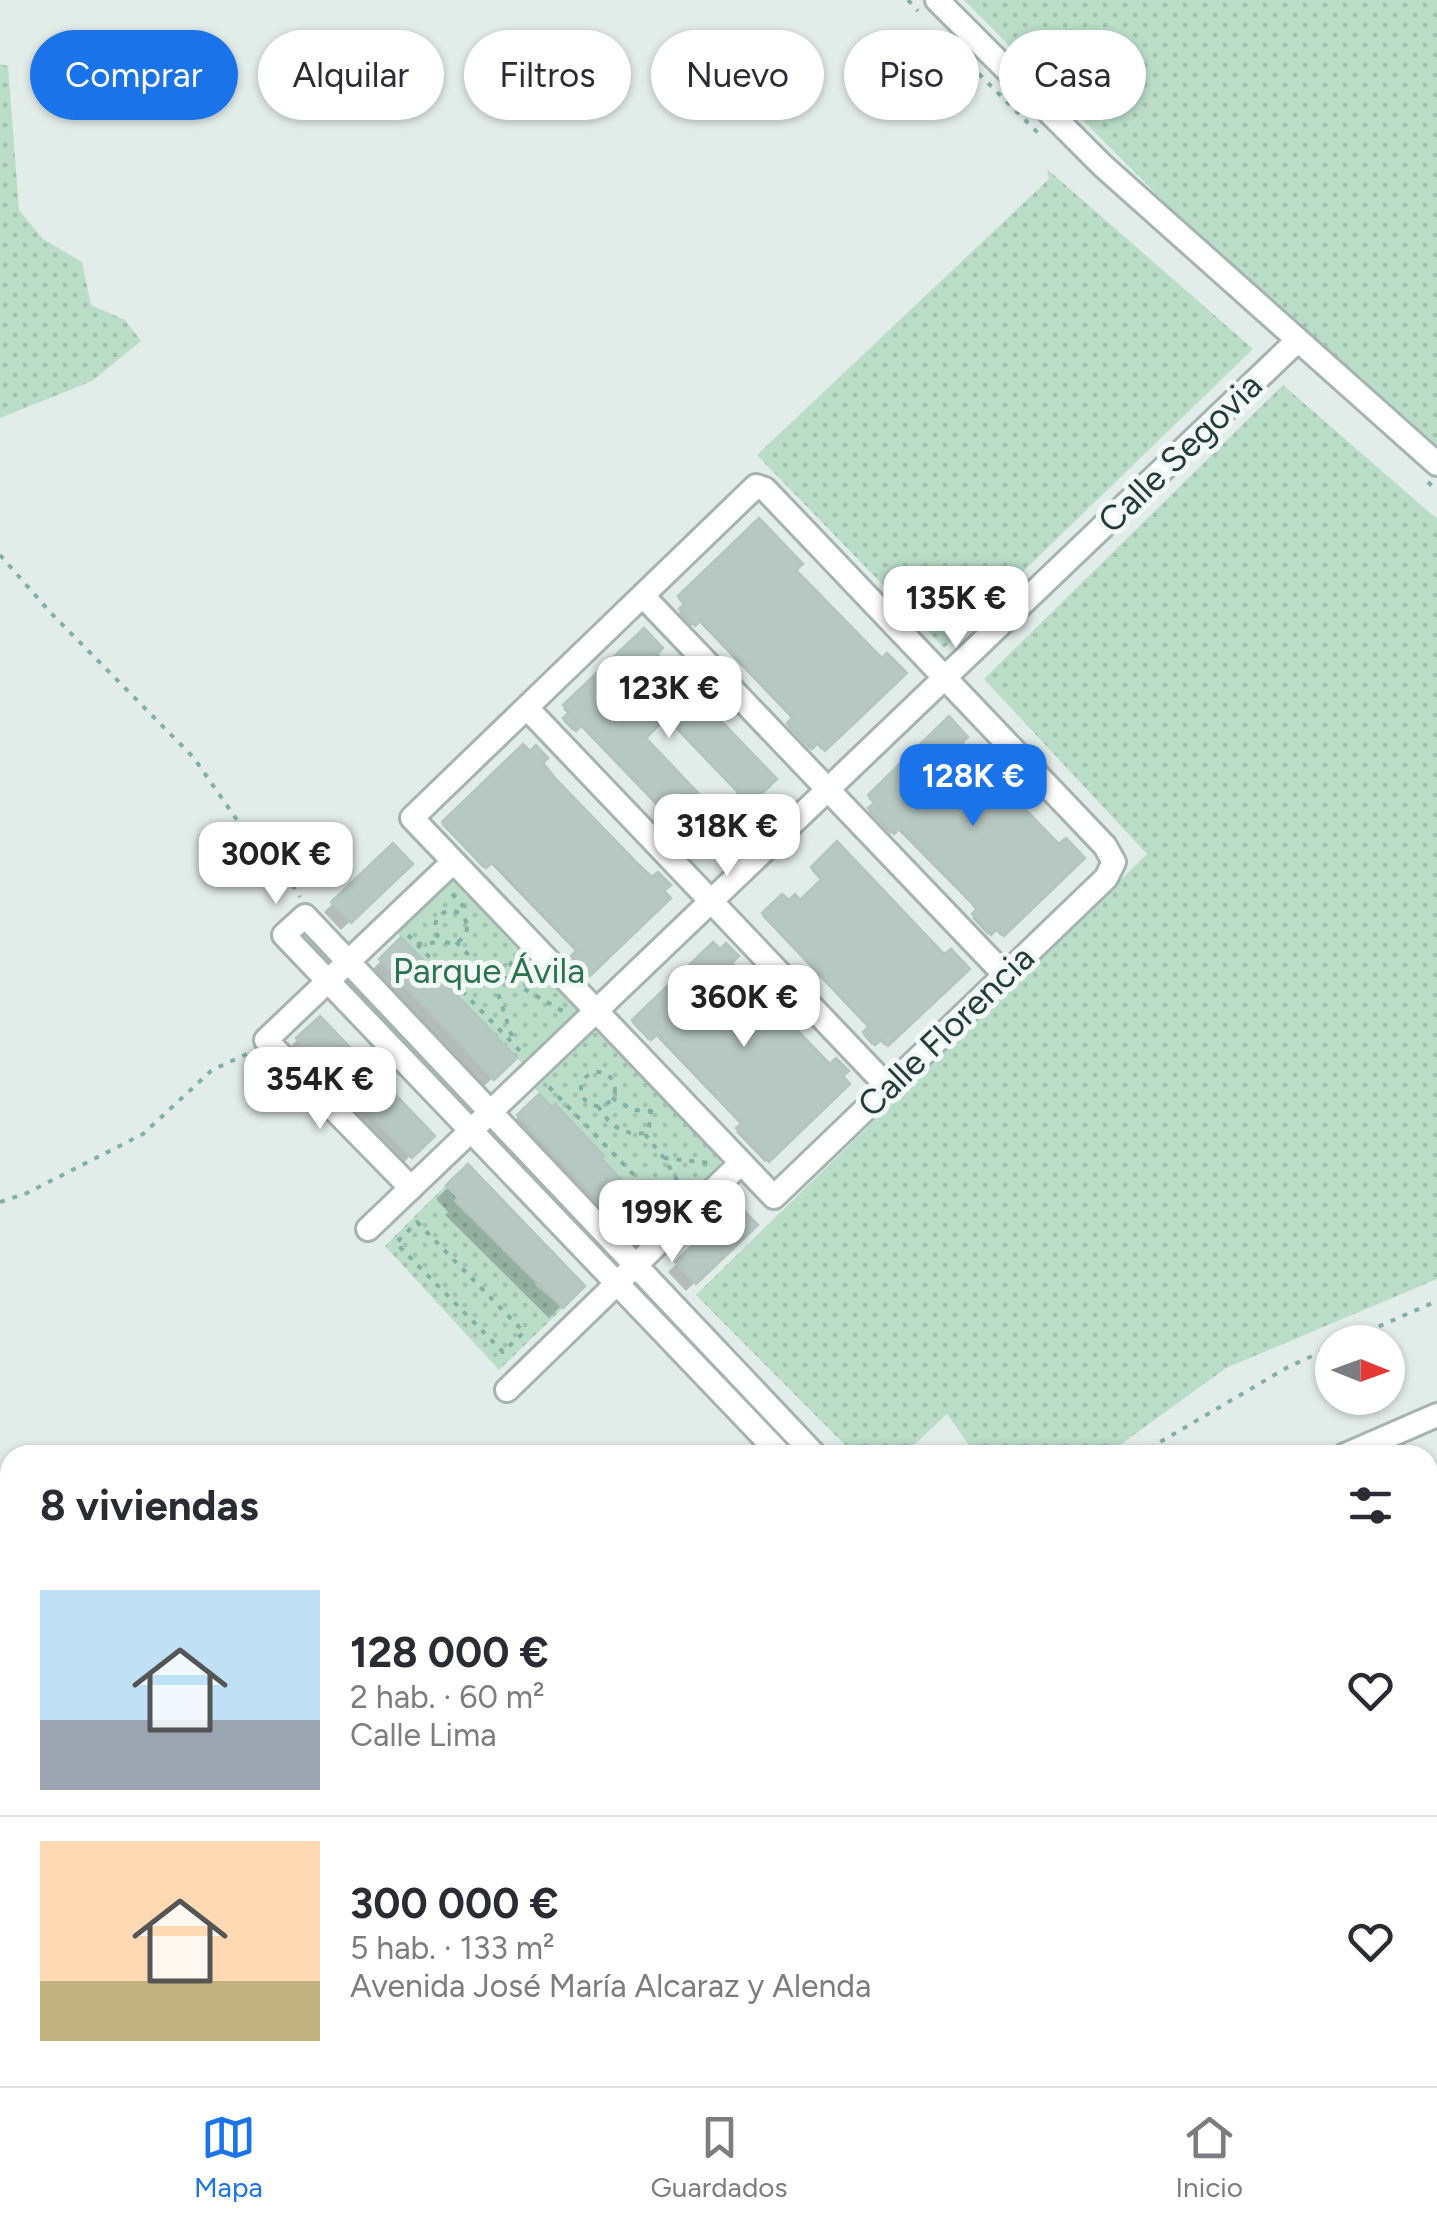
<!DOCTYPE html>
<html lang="es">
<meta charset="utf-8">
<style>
:root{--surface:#fff;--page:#f2f2f3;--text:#2b2b33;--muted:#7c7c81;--line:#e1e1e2;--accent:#1a73e8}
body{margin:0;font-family:Figtree,sans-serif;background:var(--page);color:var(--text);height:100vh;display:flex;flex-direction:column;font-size:38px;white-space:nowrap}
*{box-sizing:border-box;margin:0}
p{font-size:32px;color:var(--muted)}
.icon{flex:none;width:55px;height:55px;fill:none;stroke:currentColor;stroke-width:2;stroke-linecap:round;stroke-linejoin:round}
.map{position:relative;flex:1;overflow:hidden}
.side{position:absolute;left:0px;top:1445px;width:1438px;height:642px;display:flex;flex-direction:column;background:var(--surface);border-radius:30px 30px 0 0;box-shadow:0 2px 8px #0004}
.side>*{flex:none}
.guide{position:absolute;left:30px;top:30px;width:1378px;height:90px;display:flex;gap:20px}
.needle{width:65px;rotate:91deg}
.tools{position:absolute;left:1315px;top:1325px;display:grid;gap:20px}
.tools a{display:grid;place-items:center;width:90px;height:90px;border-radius:50%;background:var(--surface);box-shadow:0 2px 8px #0004;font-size:50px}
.price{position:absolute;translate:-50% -85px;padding:0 22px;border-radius:20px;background:#fff;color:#222;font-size:32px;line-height:65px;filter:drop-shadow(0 2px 5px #0008)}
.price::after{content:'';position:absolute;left:50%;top:60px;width:30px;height:22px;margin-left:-15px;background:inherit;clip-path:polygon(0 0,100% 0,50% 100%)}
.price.selected{background:var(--accent);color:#fff}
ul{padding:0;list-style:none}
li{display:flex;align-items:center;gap:30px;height:250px;padding:0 40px}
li+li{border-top:2px solid var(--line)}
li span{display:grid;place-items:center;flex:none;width:280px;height:200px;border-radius:0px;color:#555}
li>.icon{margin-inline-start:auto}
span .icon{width:120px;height:120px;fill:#fffc;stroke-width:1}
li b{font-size:42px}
h2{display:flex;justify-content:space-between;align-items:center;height:120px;padding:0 40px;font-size:42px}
.tag{padding:0 35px;border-radius:45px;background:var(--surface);box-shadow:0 2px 8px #0004;font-size:35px;line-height:90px}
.tag.selected{background:var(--accent);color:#fff}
.tabs{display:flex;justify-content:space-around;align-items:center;height:140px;border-top:2px solid var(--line);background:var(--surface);font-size:28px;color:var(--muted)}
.tabs a{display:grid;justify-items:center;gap:5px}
.tabs .selected{color:var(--accent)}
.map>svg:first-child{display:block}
.grass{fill:url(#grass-dots)}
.shadow{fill:#0003;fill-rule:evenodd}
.building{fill:#b7c7c2;stroke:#b4c5c0;stroke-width:2.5;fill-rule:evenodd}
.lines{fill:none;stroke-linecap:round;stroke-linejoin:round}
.street-casing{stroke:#a5b4b0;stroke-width:28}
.path{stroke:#82afa6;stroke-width:4;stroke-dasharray:5 8;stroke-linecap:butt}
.street{stroke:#fff;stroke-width:22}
.labels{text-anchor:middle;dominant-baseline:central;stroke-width:10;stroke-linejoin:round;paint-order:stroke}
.street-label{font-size:35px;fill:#223d38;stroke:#f2f8f6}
.park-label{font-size:35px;fill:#2c7350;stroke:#f2f8f6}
</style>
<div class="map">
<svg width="1437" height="2086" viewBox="0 0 1437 2086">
<defs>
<pattern id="grass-dots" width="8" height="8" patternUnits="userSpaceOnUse" patternTransform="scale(2.5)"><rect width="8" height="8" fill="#baddc8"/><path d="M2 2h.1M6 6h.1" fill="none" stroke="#a0bfad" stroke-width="1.8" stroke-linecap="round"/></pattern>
</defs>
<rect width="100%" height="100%" fill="#e2ece8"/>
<g class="grass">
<polygon points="964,0 1437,0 1437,445 1187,225"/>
<polygon points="0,64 8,66 19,210 43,239 82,262 91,305 125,320 141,341 92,381 0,418"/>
<polygon points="1047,169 1253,349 944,648 757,455 1049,179"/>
<polygon points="1283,385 1437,519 1437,1279 1226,1368 1106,1455 976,1455 947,1414 903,1455 855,1455 696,1295 1147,854 984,679"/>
<polygon points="451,878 454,878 578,1006 577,1012 523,1064 395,931"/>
<polygon points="595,1031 603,1032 720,1157 720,1165 662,1222 643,1202 646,1199 636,1189 627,1186 601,1158 604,1155 568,1124 571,1121 556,1105 552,1107 535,1089"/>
<polygon points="446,1185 458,1198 455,1202 471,1218 474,1215 504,1252 507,1250 533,1277 536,1286 563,1308 499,1370 385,1246"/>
<polygon points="632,1277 805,1455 793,1455 629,1283"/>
<polygon points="749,2078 912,2078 917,2085 738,2086"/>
</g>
<g class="shadow">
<polygon points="759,522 793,570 882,662 903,673 822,750 815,743 809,749 787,726 793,720 697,620 691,626 679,613 685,607 678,599"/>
<path d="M 644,631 L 654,654 L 774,779 L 699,850 L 579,725 L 573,731 L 563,721 L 570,716 L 563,709 ZM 664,717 L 739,795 L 717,817 L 642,738 Z"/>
<polygon points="949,720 959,742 1059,848 1082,858 1001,936 994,929 988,935 972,918 977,913 971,904 896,828 890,834 868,811 875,805 868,798"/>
<polygon points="523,747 668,898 586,976 571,959 577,953 489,862 483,868 442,825"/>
<polygon points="837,845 944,958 967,969 885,1046 878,1039 872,1045 863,1035 869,1029 762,916 782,897 789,904 800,904 822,882 811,870"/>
<polygon points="393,846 409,864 341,930 324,912"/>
<polygon points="401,941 513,1058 480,1090 369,973"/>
<polygon points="713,945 846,1084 765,1162 736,1132 742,1126 654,1034 648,1040 632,1023"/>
<polygon points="319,1019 431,1136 398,1168 286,1051"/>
<polygon points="539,1097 653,1216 621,1248 507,1128"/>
<polygon points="468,1168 581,1286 549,1318 445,1215 448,1212 436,1199"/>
<polygon points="737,1206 754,1225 686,1291 668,1272"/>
<polygon points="1437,1886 1437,1901 1430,1892"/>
<polygon points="203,2078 292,2078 281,2086 209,2086"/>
<polygon points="316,2078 372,2078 379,2086 323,2086"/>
<polygon points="429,2078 490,2078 496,2086 436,2086"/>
<polygon points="590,2078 650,2078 656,2086 596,2086"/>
<polygon points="1115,2078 1195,2078 1192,2086 1104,2086"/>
</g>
<g class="building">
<polygon points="759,518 803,564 796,570 882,658 887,653 907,673 825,751 818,743 812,749 787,723 793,717 722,642 701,620 695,626 679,609 685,603 678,596"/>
<path d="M 644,628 L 663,648 L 657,654 L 777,779 L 703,851 L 582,725 L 576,731 L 563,718 L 570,712 L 563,705 ZM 667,717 L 739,792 L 717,813 L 646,738 Z"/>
<polygon points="949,716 968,737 962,742 992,775 1059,844 1066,838 1085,858 1004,936 997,929 991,935 972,914 977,909 972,902 900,828 894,834 868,808 875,802 868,795"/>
<polygon points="523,744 530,751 536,745 548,758 543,763 555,778 639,865 652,877 658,872 671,885 664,891 671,898 590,976 571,956 577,950 517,886 493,862 486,868 442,822"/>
<polygon points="837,841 944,954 951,949 970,969 888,1046 882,1039 875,1045 863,1032 869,1026 762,913 782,894 789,900 795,894 800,900 822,879 811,867"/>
<polygon points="393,843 413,864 351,923 331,902"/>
<polygon points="401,937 517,1058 494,1080 379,959"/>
<polygon points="713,942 720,949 726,943 739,956 732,963 830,1064 836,1058 849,1071 843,1076 850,1084 769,1162 736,1128 742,1123 658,1034 651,1040 632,1020"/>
<polygon points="320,1016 435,1136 412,1158 296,1038"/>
<polygon points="539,1094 552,1107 555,1104 604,1156 601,1158 627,1186 636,1189 646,1199 643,1202 657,1216 634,1238 517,1115"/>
<polygon points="468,1164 585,1286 563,1308 455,1201 458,1198 446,1185"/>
<polygon points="737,1203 758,1225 696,1284 675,1262"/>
</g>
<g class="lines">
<defs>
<g id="street">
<polyline points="937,0 1103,166 1437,464"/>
<polygon points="756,486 765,489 1105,846 1114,862 1106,878 774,1197 412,818"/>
<polyline points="643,596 1005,975"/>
<polyline points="527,708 888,1087"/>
<polyline points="411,1188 266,1040 453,862"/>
<polyline points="368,1229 1298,340"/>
<polyline points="507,1390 741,1163"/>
<polyline points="781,1455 284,935 305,916 815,1455"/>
<polyline points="1345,1455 1437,1415"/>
<polyline points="1428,1681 1437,1693"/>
<polyline points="1428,1991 1437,1984"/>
<polyline points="1428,2061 1437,2054"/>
<polyline points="167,2078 173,2086"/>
<polyline points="419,2078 426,2086"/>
<polyline points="671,2078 678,2086"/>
<polyline points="924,2078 931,2086"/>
<polyline points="1326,2078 1329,2086"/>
<polyline points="114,2086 128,2078"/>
<polyline points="706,2086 717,2078"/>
<polyline points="1223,2086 1226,2078"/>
<polyline points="1394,2086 1405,2078"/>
</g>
</defs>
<use href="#street" class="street-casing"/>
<g class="path">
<polyline points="908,0 918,11"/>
<polyline points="942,37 1041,136"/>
<polyline points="1428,482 1437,491"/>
<polyline points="0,555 50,612 194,758 237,820 281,867 300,897"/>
<polyline points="452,894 464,907 459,913"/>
<circle cx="451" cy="927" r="16"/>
<polyline points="408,935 523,1054"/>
<polyline points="456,942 494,981 500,975 566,1013"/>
<polyline points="417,944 442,942"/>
<polyline points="500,975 517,957"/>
<polyline points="456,984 494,981 513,1040"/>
<circle cx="598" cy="1089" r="17"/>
<polyline points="549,1087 667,1209"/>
<polyline points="612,1098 633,1110 651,1111 657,1105"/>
<path d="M 598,1106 C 608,1124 623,1136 645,1133 L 649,1127 L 651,1111"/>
<polyline points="645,1134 664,1158"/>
<polyline points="684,1192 664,1158 709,1163"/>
<polyline points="0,1202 27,1193 143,1134 212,1070 251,1052"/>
<polygon points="417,1222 524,1332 503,1352 396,1243"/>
<polyline points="1343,1342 1437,1301"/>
<polyline points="1138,1455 1288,1367 1332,1347"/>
<polyline points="0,1533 10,1548"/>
<polyline points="792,2086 803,2078"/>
<polyline points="854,2086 865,2078"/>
</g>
<use href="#street" class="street"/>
</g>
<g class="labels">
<g class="street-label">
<text transform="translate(1180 453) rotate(-44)">Calle Segovia</text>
<text transform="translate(946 1031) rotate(-44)">Calle Florencia</text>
</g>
<g class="park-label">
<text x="489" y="971">Parque Ávila</text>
</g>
</g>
</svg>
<div class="tools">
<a><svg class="needle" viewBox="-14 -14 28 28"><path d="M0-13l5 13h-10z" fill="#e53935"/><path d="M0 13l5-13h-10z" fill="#7c7c81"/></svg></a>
</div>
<b class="price" style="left:956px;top:651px">135K €</b>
<b class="price" style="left:669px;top:741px">123K €</b>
<b class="price selected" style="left:973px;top:829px">128K €</b>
<b class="price" style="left:727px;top:879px">318K €</b>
<b class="price" style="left:276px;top:907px">300K €</b>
<b class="price" style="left:744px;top:1050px">360K €</b>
<b class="price" style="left:320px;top:1132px">354K €</b>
<b class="price" style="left:672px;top:1265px">199K €</b>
<div class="guide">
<a class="tag selected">Comprar</a>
<a class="tag">Alquilar</a>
<a class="tag">Filtros</a>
<a class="tag">Nuevo</a>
<a class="tag">Piso</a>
<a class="tag">Casa</a>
</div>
<section class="side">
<h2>8 viviendas<svg class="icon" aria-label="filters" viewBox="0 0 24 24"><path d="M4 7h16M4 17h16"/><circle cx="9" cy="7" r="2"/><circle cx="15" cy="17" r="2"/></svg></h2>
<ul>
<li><span style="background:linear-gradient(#bfe0f5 65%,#9aa5b1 0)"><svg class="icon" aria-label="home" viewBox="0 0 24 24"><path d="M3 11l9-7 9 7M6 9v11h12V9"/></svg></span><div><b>128 000 €</b><p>2 hab. · 60 m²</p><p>Calle Lima</p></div><svg class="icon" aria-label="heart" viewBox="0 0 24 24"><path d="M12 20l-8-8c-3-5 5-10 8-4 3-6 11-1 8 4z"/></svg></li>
<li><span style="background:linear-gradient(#ffd9b3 70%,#c2b280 0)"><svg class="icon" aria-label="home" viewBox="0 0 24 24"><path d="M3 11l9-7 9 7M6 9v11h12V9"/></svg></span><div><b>300 000 €</b><p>5 hab. · 133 m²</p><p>Avenida José María Alcaraz y Alenda</p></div><svg class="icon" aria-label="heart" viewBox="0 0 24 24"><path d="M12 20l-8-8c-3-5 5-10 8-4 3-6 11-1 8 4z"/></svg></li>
</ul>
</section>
</div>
<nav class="tabs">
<a class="selected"><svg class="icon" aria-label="map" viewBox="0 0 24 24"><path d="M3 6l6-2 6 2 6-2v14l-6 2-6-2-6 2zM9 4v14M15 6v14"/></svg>Mapa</a>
<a><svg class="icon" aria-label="saved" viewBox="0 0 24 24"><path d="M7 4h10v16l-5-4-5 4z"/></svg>Guardados</a>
<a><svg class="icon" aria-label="home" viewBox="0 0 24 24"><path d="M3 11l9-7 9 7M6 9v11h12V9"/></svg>Inicio</a>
</nav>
